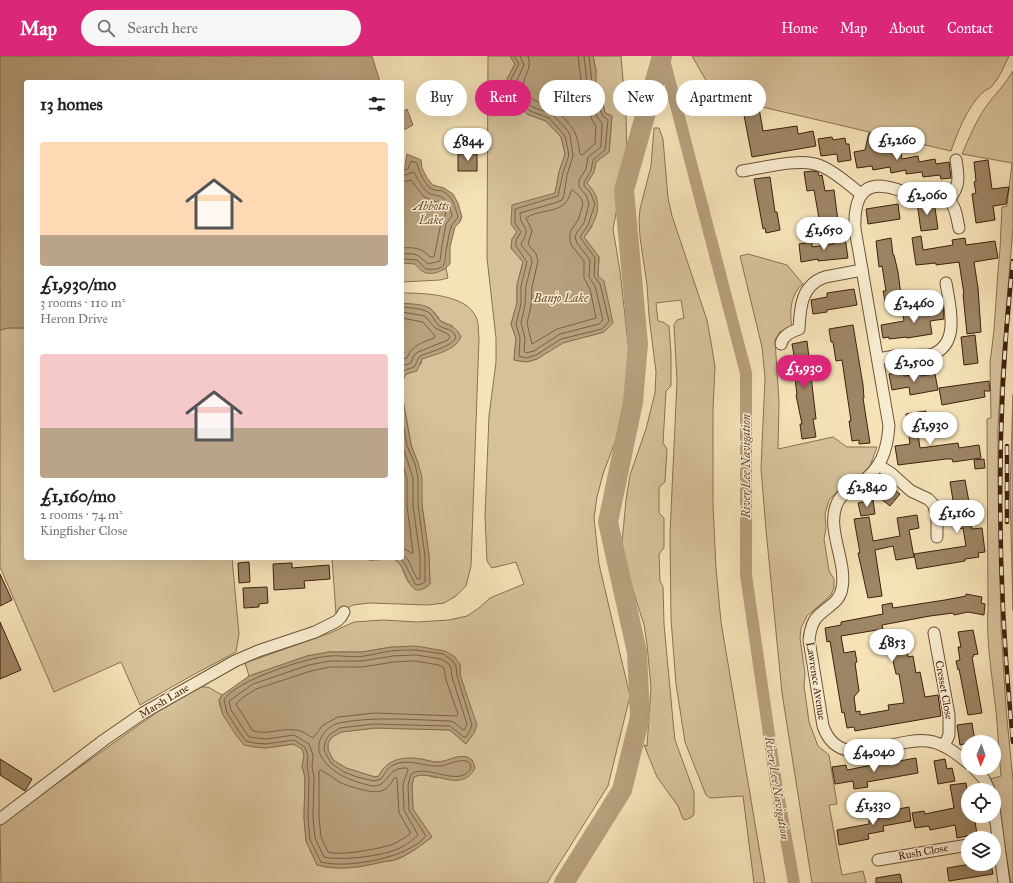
<!DOCTYPE html>
<meta charset="utf-8">
<style>
:root{--surface:#fff;--page:#f6f6f6;--text:#202124;--muted:#757577;--accent:#db2777}
body{margin:0;font-family:"IM FELL Great Primer",serif;background:var(--page);color:var(--text);height:100vh;display:flex;flex-direction:column;font-size:15px;white-space:nowrap}
*{box-sizing:border-box;margin:0}
p{font-size:13px;color:var(--muted)}
.icon{flex:none;width:22px;height:22px;fill:none;stroke:currentColor;stroke-width:2;stroke-linecap:round;stroke-linejoin:round}
.map{position:relative;flex:1;overflow:hidden}
.sheet{position:absolute;left:24px;top:24px;width:380px;height:480px;display:flex;flex-direction:column;background:var(--surface);border-radius:4px;box-shadow:0 4px 16px #0002}
.sheet>*{flex:none}
.banner{position:absolute;left:416px;top:24px;width:380px;height:36px;display:flex;gap:8px}
.needle{width:26px;rotate:182deg}
.buttons{position:absolute;left:961px;top:679px;display:grid;gap:8px}
.buttons a{display:grid;place-items:center;width:40px;height:40px;border-radius:50%;background:var(--surface);box-shadow:0 4px 16px #0002;font-size:20px}
.price{position:absolute;translate:-50% -34px;padding:0 9px;border-radius:14px;background:#fff;color:#222;font-size:13px;line-height:26px;filter:drop-shadow(0 1px 2px #0008)}
.price::after{content:'';position:absolute;left:50%;top:24px;width:12px;height:9px;margin-left:-6px;background:inherit;clip-path:polygon(0 0,100% 0,50% 100%)}
.price.current{background:var(--accent);color:#fff}
ul{padding:0;list-style:none}
li{display:grid;align-content:center;gap:8px;height:212px;padding:0 16px}
li span{display:grid;place-items:center;height:124px;border-radius:4px;color:#555}
li>.icon{margin-inline-start:auto}
span .icon{width:72px;height:72px;fill:#fffc;stroke-width:1}
li b{font-size:17px}
h2{display:flex;justify-content:space-between;align-items:center;height:48px;padding:0 16px;font-size:17px}
.pill{padding:0 14px;border-radius:18px;background:var(--surface);box-shadow:0 4px 16px #0002;font-size:14px;line-height:36px}
.pill.current{background:var(--accent);color:#fff}
header{display:flex;align-items:center;gap:24px;box-sizing:border-box;height:56px;padding:0 20px;background:var(--accent);color:#fff}
header strong{font-size:19px}
nav{display:flex;gap:22px;margin-inline-start:auto;font-size:14px}
.search{width:280px;height:36px;background:var(--page);display:flex;align-items:center;gap:10px;box-sizing:border-box;padding:0 14px;border-radius:22px;color:var(--muted);font-size:15px}
.map>svg:first-child{display:block}
.green{fill:#d6c19a;stroke:#8a7153}
.water{fill:#b7a07d;stroke:#876d50}
.lines{fill:none;stroke-linecap:round;stroke-linejoin:round}
.shore{stroke:#7a6044;stroke-width:1}
.canal{stroke:#b7a07d;stroke-width:12}
.river{stroke:#b7a07d;stroke-width:20}
.building{fill:#9d8565;stroke:#3e210c}
.minor-casing{stroke:#6c5137;stroke-width:13}
.minor{stroke:#f8ecd0;stroke-width:11}
.rail-casing{stroke:#3e210c;stroke-width:4.5}
.rail{stroke:#f8ecd0;stroke-width:3;stroke-dasharray:9;stroke-linecap:butt}
.labels{text-anchor:middle;dominant-baseline:central;stroke-width:3;stroke-linejoin:round;paint-order:stroke}
.street-label{font-size:11px;fill:#3e210c;stroke:#f8ecd0}
.water-label{font-size:12px;font-style:italic;fill:#684d34;stroke:#f8ecd0}
</style>
<header>
<strong>Map</strong>
<div class="search"><svg class="icon" aria-label="search" viewBox="0 0 24 24"><circle cx="10" cy="10" r="6"/><path d="M15 15l6 6"/></svg>Search here</div>
<nav><a>Home</a><a>Map</a><a>About</a><a>Contact</a></nav>
</header>
<div class="map">
<svg width="1013" height="827" viewBox="0 0 1013 827">
<rect width="100%" height="100%" fill="#f5e2b7"/>
<filter id="stains"><feTurbulence type="fractalNoise" baseFrequency=".005" numOctaves="4"/><feColorMatrix values="0 0 0 0 .2 0 0 0 0 .09 0 0 0 0 .02 0 0 0 .5 -.17"/></filter>
<radialGradient id="worn" r=".72"><stop offset=".6" stop-color="#630" stop-opacity="0"/><stop offset="1" stop-color="#630" stop-opacity=".3"/></radialGradient>
<g class="green">
<path d="M 488,0 L 510,0 L 515,8 L 507,23 L 527,58 L 546,65 L 561,81 L 565,98 L 559,116 L 555,137 L 517,176 L 512,183 L 511,192 L 523,206 L 517,229 L 517,247 L 511,268 L 516,282 L 514,304 C 540,311 544,293 565,286 C 578,282 591,280 604,276 L 598,220 L 599,201 L 584,181 L 592,171 L 587,127 L 594,116 L 596,106 L 609,96 L 612,60 L 605,57 L 602,42 L 592,37 L 596,14 L 593,0 L 621,0 L 626,59 L 627,100 L 613,173 L 620,215 L 630,305 L 631,328 L 626,356 L 603,418 L 597,441 L 594,462 L 599,508 L 630,640 L 608,730 L 547,827 L 1,827 L 0,768 L 160,654 L 198,631 L 208,631 L 222,639 L 219,644 L 220,650 L 223,659 L 230,668 L 266,692 L 294,688 L 302,693 L 304,700 L 302,710 L 305,721 L 304,762 L 306,785 L 317,809 C 339,815 361,811 382,806 C 387,805 393,805 398,803 C 410,798 421,789 432,781 L 413,753 L 412,729 L 414,721 C 422,717 429,720 437,722 L 473,705 C 461,695 450,706 437,706 C 431,706 425,703 419,703 C 403,701 386,704 379,720 L 375,721 L 346,712 L 333,704 L 328,694 L 328,687 L 332,681 L 341,676 L 375,672 L 450,674 L 466,688 L 464,631 L 460,619 L 460,608 L 392,591 L 362,596 L 329,596 L 307,600 L 249,620 L 245,607 L 330,577 L 354,566 L 383,564 L 417,566 L 449,564 L 467,560 L 479,552 L 490,542 L 524,528 L 516,506 L 492,512 L 487,505 L 485,460 L 489,360 L 496,306 L 496,282 L 487,202 Z"/>
<path d="M 692,0 L 1009,0 C 1004,10 1000,21 992,30 C 989,33 985,34 982,37 C 967,52 958,75 951,95 L 715,40 Z"/>
<path d="M 1013,15 L 1013,171 L 1001,319 L 998,373 L 998,422 L 1001,571 L 1006,652 L 1013,725 L 1013,827 L 1011,827 L 996,741 L 990,723 L 1001,720 C 999,699 998,677 996,655 C 992,620 986,586 988,551 L 987,363 L 991,362 L 990,307 L 994,274 L 998,215 L 1000,193 L 1002,151 L 1007,150 L 1012,107 L 962,98 C 969,82 975,67 985,52 C 994,39 1005,29 1013,15 Z"/>
<polygon points="654,72 659,72 663,83 668,142 672,160 707,264 711,286 715,311 713,353 713,450 716,512 721,566 765,827 754,827 743,740 710,742 706,739 685,686 676,628 671,563 670,478 677,325 674,269 677,264 684,262 681,244 656,247 658,265 663,266 669,270 671,297 671,330 666,335 663,387 667,393 665,426 659,431 659,457 664,462 664,492 659,498 660,525 663,531 664,568 673,665 675,684 694,736 694,758 692,761 685,764 683,763 678,750 657,721 644,689 647,690 651,632 647,588 644,569 624,505 622,487 626,444 630,419 646,373 655,337 656,316 649,260 647,229 640,181 639,164 640,153 651,110"/>
<path d="M 748,198 L 787,209 L 803,228 C 791,237 789,256 792,270 L 780,276 L 775,284 L 779,345 L 778,393 L 833,381 L 847,391 L 877,391 L 870,410 L 861,420 L 842,431 L 829,444 L 825,458 L 826,472 L 824,483 L 829,515 L 834,523 L 834,532 L 831,539 L 807,560 L 801,572 L 800,582 L 805,618 L 804,630 L 809,666 L 818,690 L 829,699 L 837,748 L 829,749 L 842,819 L 863,815 L 866,827 L 812,827 L 782,637 L 766,474 L 761,412 L 765,322 L 762,291 L 740,200 Z"/>
<polygon points="411,206 415,208 421,214 442,214 446,212 448,222 440,224 402,226 402,207"/>
<path d="M 402,237 C 423,237 466,238 476,261 C 479,266 478,276 479,282 L 471,510 L 466,530 L 456,540 L 444,547 L 428,549 L 369,547 L 353,549 L 336,558 L 332,502 L 365,502 L 370,504 L 394,503 L 400,508 L 408,526 L 418,534 L 425,532 L 430,528 L 429,499 L 422,449 L 418,407 L 411,389 L 402,338 L 402,324 L 406,318 L 421,308 L 422,303 L 434,298 L 453,270 L 441,265 L 435,257 L 429,252 L 402,247 Z"/>
<polygon points="8,272 26,272 26,502 232,502 239,578 236,596 191,620 140,649 121,606 54,636 0,511 0,274"/>
<polygon points="1013,338 1013,555 1010,435"/>
</g>
<g class="water">
<polygon points="0,0 372,0 380,26 26,26 26,272 8,272 0,274"/>
<path d="M 510,0 L 593,0 L 596,14 L 596,28 L 592,37 L 602,42 L 605,57 L 612,60 L 609,96 L 596,106 L 594,116 L 587,127 C 605,145 598,163 584,181 L 599,201 L 598,220 L 604,225 L 613,267 L 604,276 L 563,287 L 537,303 L 526,306 L 514,304 L 516,282 L 511,268 L 517,247 L 517,229 L 523,206 L 511,192 L 512,183 L 517,176 L 511,168 L 512,149 L 555,137 L 559,116 L 565,98 L 561,81 L 546,65 L 527,58 L 511,43 L 507,23 L 515,8 Z"/>
<polygon points="407,53 413,69 402,75 402,56"/>
<path d="M 407,98 L 421,104 L 422,112 L 427,122 L 433,129 L 444,132 L 453,138 L 458,147 L 462,161 L 460,166 L 455,171 L 450,191 L 450,208 C 444,215 431,221 422,215 C 419,213 417,210 415,208 L 402,207 L 402,111 L 405,110 Z"/>
<path d="M 402,247 C 410,248 423,248 430,252 C 435,256 437,263 442,266 C 452,272 456,270 461,281 C 455,295 435,298 422,303 L 417,315 L 406,318 L 402,326 Z"/>
<path d="M 402,338 L 411,389 L 418,407 L 422,421 L 422,449 L 429,499 L 430,528 C 411,545 409,522 401,510 C 399,507 396,505 394,503 L 370,504 L 365,502 L 402,502 Z"/>
<path d="M 416,590 L 445,595 L 454,600 L 460,608 L 460,619 L 477,669 L 474,677 L 466,688 L 450,674 L 375,672 L 341,676 L 332,681 L 328,687 L 328,694 L 333,704 L 346,712 L 375,721 L 379,720 C 386,703 404,700 421,703 C 427,704 433,707 439,706 C 449,705 460,697 469,702 C 473,704 474,708 475,712 C 461,739 433,712 414,721 L 412,729 L 413,753 L 432,781 C 421,789 410,798 397,803 C 393,805 387,805 382,806 C 361,811 339,815 317,809 L 306,785 L 304,762 L 305,721 L 302,710 L 304,700 L 302,693 L 293,688 L 266,692 L 254,691 L 244,689 L 236,679 L 223,659 L 219,644 L 222,639 L 249,620 L 307,600 L 329,596 L 362,596 L 392,591 Z"/>
</g>
<g class="lines">
<g class="shore">
<polyline points="514,0 519,8 511,23 515,41 530,55 549,62 565,80 569,99 563,117 558,140 515,153 515,167 521,176 516,184 516,190 527,206 521,230 521,248 516,268 520,282 519,300 526,302 536,299 561,283 602,273 609,265 600,228 594,220 595,202 580,181 588,169 595,148 590,136 584,130 584,126 591,115 593,104 605,94 608,64 602,59 598,45 591,41 588,38 592,27 589,0"/>
<path d="M 520,0 L 524,9 L 517,24 L 519,39 L 532,51 L 552,58 L 568,75 L 570,79 L 573,100 L 567,119 L 564,139 L 562,144 L 558,146 L 520,157 C 520,169 526,169 526,176 C 526,181 522,184 521,189 L 531,201 L 532,206 L 526,230 L 525,249 L 521,267 L 525,282 L 524,295 L 526,297 L 534,295 L 560,278 L 599,268 L 603,264 L 595,230 L 589,221 L 590,204 L 577,187 L 575,181 L 577,176 L 584,167 L 589,148 L 586,139 L 579,131 L 579,124 L 586,113 L 588,101 L 601,91 L 602,67 L 597,61 L 594,48 L 586,44 L 583,39 L 584,34 L 587,26 L 584,0"/>
<path d="M 528,0 C 534,15 519,22 525,35 C 530,46 544,47 553,52 C 556,54 559,57 562,60 C 576,75 577,78 580,98 L 582,99 L 595,88 L 596,70 L 592,64 L 589,53 L 581,47 L 578,40 L 578,34 L 581,25 L 578,0"/>
<path d="M 402,114 L 408,113 L 411,105 L 417,107 C 419,116 423,125 430,132 C 434,135 438,134 442,135 C 453,140 455,151 458,161 C 456,165 452,167 451,171 C 449,177 448,184 447,190 C 443,205 450,215 426,213 L 417,204 L 402,203"/>
<path d="M 402,120 L 414,116 C 418,123 422,133 429,137 C 432,139 436,139 439,140 C 448,143 450,152 452,160 L 446,168 L 442,189 L 440,205 L 428,208 C 417,198 417,197 402,198"/>
<path d="M 402,126 L 411,124 L 424,141 L 442,148 L 446,158 L 441,167 L 434,201 L 430,201 C 422,192 414,191 402,192"/>
<path d="M 573,134 L 581,142 L 583,148 L 578,164 L 570,176 L 570,185 L 572,190 L 584,205 L 584,222 L 590,233 L 596,262 L 557,273 L 532,288 L 527,267 L 531,250 L 532,231 L 538,205 L 536,198 L 528,188 L 532,175 L 526,162 C 542,151 566,160 571,135 Z"/>
<path d="M 402,251 C 410,252 421,252 428,256 C 433,259 434,265 438,269 C 445,274 453,272 456,281 C 453,290 430,296 420,300 L 414,311 L 405,314 L 402,317"/>
<polyline points="402,256 425,260 435,272 448,278 450,281 448,284 418,296 414,299 411,307 402,310"/>
<path d="M 402,262 L 423,266 L 435,280 L 434,282 C 423,286 411,290 407,302 L 402,303"/>
<polyline points="402,388 413,422 413,450 420,500 420,523 417,523 408,504 402,498"/>
<polyline points="402,406 407,423 407,450 413,497 411,497 402,491"/>
<polyline points="399,502 404,506 415,528 419,529 425,526 425,500 418,449 418,422 415,408 407,390 402,360"/>
<path d="M 416,594 L 443,598 L 452,604 L 456,610 L 457,620 L 472,669 L 470,675 L 466,681 L 464,681 L 450,670 L 408,669 L 374,668 L 340,672 L 329,679 L 325,686 L 324,694 L 331,707 L 344,716 L 357,721 L 374,725 L 381,723 C 385,718 387,712 393,709 C 408,702 422,710 437,710 C 447,711 460,700 470,707 L 471,712 C 460,733 427,707 411,718 L 408,729 L 409,754 L 426,780 C 408,802 347,813 321,806 L 310,784 L 308,762 L 309,721 L 307,710 L 308,700 L 305,691 L 294,684 L 266,688 L 254,687 L 246,685 L 240,677 L 227,657 L 224,644 C 234,625 308,601 330,600 C 341,599 353,602 364,600 C 373,599 382,596 391,595 C 399,594 408,594 416,594 Z"/>
<path d="M 416,599 L 441,603 L 448,607 L 451,612 L 452,621 L 467,668 L 465,673 L 463,674 L 455,667 L 450,665 C 416,664 372,660 339,667 C 331,669 324,675 321,682 C 318,688 318,695 321,700 C 332,719 352,725 372,730 C 390,731 385,711 407,712 L 408,714 L 403,728 L 404,754 L 418,779 C 412,785 403,791 395,794 C 381,800 339,805 324,801 L 315,782 L 313,761 L 314,721 L 312,710 L 313,699 L 309,688 L 294,679 L 266,683 L 249,681 L 231,654 L 229,645 L 253,628 L 309,609 L 330,605 L 362,605 L 393,600 Z"/>
<path d="M 415,605 L 439,609 L 444,612 L 446,624 L 458,658 L 457,660 L 375,657 L 338,661 L 323,669 L 313,682 C 307,679 302,674 295,674 C 281,672 267,679 253,675 L 236,648 L 242,642 L 256,633 L 311,615 L 330,611 L 362,611 L 394,606 Z"/>
<path d="M 321,714 C 327,717 333,722 339,726 C 345,729 353,731 360,733 C 375,737 386,739 394,722 L 397,722 L 399,757 L 410,776 L 410,778 C 404,782 397,787 391,789 C 377,793 341,800 328,796 L 321,781 L 319,761 L 319,715 Z"/>
</g>
<polyline class="canal" points="663,0 746,317 746,519 776,727 794,827"/>
<polyline class="river" points="564,827 622,734 640,661 637,596 608,466 633,346 638,288 624,134 662,0"/>
</g>
<g class="building">
<polygon points="725,45 737,46 736,56 724,55"/>
<polygon points="759,52 763,75 797,70 798,78 813,75 816,90 752,101 743,54"/>
<polygon points="869,77 881,79 879,92 893,90 894,99 901,97 902,103 918,100 919,106 935,103 936,108 949,106 951,122 941,123 940,119 923,121 922,116 906,118 906,114 891,117 890,111 873,114 872,110 857,112 854,96 865,94"/>
<polygon points="832,81 833,84 845,82 846,88 849,88 851,104 838,106 837,98 821,100 818,83"/>
<rect x="458" y="98" width="19" height="17"/>
<polygon points="988,104 992,133 1009,131 1006,148 993,150 995,164 976,167 972,138 976,137 974,126 976,125 974,106"/>
<polygon points="813,115 818,116 819,120 822,119 825,135 834,134 838,165 820,168 814,134 807,135 804,116"/>
<polygon points="770,121 775,156 777,156 780,174 766,177 765,172 763,173 754,123"/>
<polygon points="934,145 938,173 921,175 917,146"/>
<polygon points="898,148 900,163 868,168 866,153"/>
<polygon points="921,180 923,194 953,189 952,184 965,182 966,189 995,185 998,202 974,206 978,232 981,276 967,278 963,238 964,238 959,206 936,209 936,207 916,209 912,182"/>
<polygon points="845,181 848,202 818,205 818,203 801,206 799,188 812,186 812,191 833,188 832,183"/>
<polygon points="891,182 893,199 894,199 898,216 902,247 886,250 883,235 886,235 882,210 879,211 876,185"/>
<polygon points="854,233 857,249 827,254 827,256 813,258 811,244 827,241 827,237"/>
<polygon points="943,248 944,263 930,265 932,278 907,282 907,281 889,283 889,281 883,282 881,269 904,265 903,259 931,255 930,250"/>
<polygon points="853,269 863,329 864,342 863,342 870,387 859,388 859,384 852,385 849,365 851,365 842,304 836,305 833,286 831,286 829,273"/>
<polygon points="975,279 978,307 964,309 961,281"/>
<polygon points="807,285 816,363 813,363 816,381 802,383 800,368 802,368 796,339 797,339 793,305 795,305 792,288"/>
<polygon points="903,316 904,320 921,318 921,320 935,318 938,334 910,339 909,331 892,334 889,318"/>
<polygon points="989,325 990,335 984,335 985,341 942,349 939,332"/>
<polygon points="926,355 928,369 917,371 920,392 958,387 959,392 979,389 981,402 953,406 952,403 946,403 898,409 895,390 910,388 906,358"/>
<polygon points="984,403 985,412 975,413 974,404"/>
<polygon points="965,424 969,446 974,446 975,455 969,456 972,473 982,472 985,496 978,497 979,501 965,503 965,505 917,513 914,498 966,490 963,472 958,473 955,458 954,458 953,453 952,453 951,445 953,444 950,426"/>
<polygon points="886,427 900,438 890,450 876,439"/>
<polygon points="873,444 875,458 861,460 858,447"/>
<polygon points="917,459 919,472 909,474 914,501 896,504 893,490 875,494 882,540 868,542 858,497 860,497 854,463 869,461 873,485 900,480 897,462"/>
<polygon points="249,506 250,526 239,527 238,507"/>
<polygon points="292,507 292,512 329,509 330,523 304,525 305,532 274,534 273,508"/>
<polygon points="0,518 12,544 0,550"/>
<polygon points="267,531 268,547 259,548 259,551 244,552 243,532"/>
<polygon points="966,538 982,541 981,547 985,548 984,559 968,556 954,559 953,557 930,560 882,569 883,573 841,580 844,597 855,595 857,606 855,607 859,635 854,641 856,656 860,655 860,659 889,654 888,649 904,647 899,618 896,618 889,587 906,585 908,601 913,600 916,617 920,616 925,641 938,639 941,660 855,675 854,671 847,672 844,656 842,657 830,585 827,586 825,572 841,569 841,566 883,558 882,549 892,547 893,552 945,544 966,540"/>
<polygon points="0,566 21,614 0,623"/>
<polygon points="973,574 978,598 973,599 974,600 972,601 982,657 968,659 960,618 959,613 958,614 956,605 960,604 958,591 961,591 958,576"/>
<polygon points="972,667 975,686 968,686 968,687 960,689 957,669"/>
<polygon points="916,702 918,717 867,726 868,731 854,733 853,725 835,728 832,711 846,709 847,714 882,707 882,708"/>
<polygon points="0,703 32,723 25,735 0,719"/>
<polygon points="945,703 947,713 952,712 955,725 938,728 934,705"/>
<polygon points="966,727 968,740 968,760 974,760 977,778 957,782 955,769 930,774 929,770 915,772 912,757 924,755 925,758 954,752 950,729"/>
<polygon points="909,751 911,765 883,770 884,775 868,778 869,783 839,789 837,774 869,768 869,764 884,761 883,756"/>
<polygon points="971,808 991,808 993,818 949,825 947,812"/>
<polygon points="900,818 902,827 876,827 876,822"/>
</g>
<g class="lines">
<defs>
<g id="minor">
<path d="M 742,115 C 764,112 801,101 821,110 C 836,116 849,129 861,138"/>
<path d="M 949,144 C 960,130 959,122 956,104"/>
<path d="M 959,172 C 957,162 956,151 949,144 C 938,134 926,140 914,138 C 904,137 896,132 887,131 C 858,125 854,151 855,173 L 889,370 C 887,396 881,413 859,428 C 850,434 840,438 836,450 C 827,475 847,506 842,532 C 840,546 828,550 819,559 C 812,565 810,574 809,584 L 823,670 C 840,719 893,680 928,685 C 943,687 956,697 968,707"/>
<path d="M 781,288 C 783,279 791,276 799,273 C 800,252 801,229 825,221 L 862,214"/>
<path d="M 878,303 L 895,300 L 930,299 C 961,290 950,251 946,227"/>
<polyline points="878,409 892,418 911,435 928,443 933,448 937,459 937,481"/>
<polyline points="934,577 949,659 949,679 944,690"/>
<polyline points="974,712 984,723 989,734"/>
<polyline points="994,752 1004,827"/>
<polyline points="0,763 104,684 143,657 235,605 258,595 315,576 337,565 341,561 344,556"/>
<polyline points="878,804 968,789"/>
</g>
</defs>
<use href="#minor" class="minor-casing"/>
<use href="#minor" class="minor"/>
<defs>
<g id="rail">
<path d="M 1013,205 C 995,364 997,527 1013,686"/>
<polyline points="1007,390 1007,466"/>
</g>
</defs>
<use href="#rail" class="rail-casing"/>
<use href="#rail" class="rail"/>
</g>
<g class="labels">
<g class="street-label">
<text transform="translate(816 625) rotate(81)">Lawrence Avenue</text>
<text transform="translate(944 634) rotate(80)">Cresset Close</text>
<text transform="translate(164 645) rotate(-31)">Marsh Lane</text>
<text transform="translate(923 796) rotate(-10)">Rush Close</text>
</g>
<g class="water-label">
<text x="431" y="150">Abbotts<tspan x="431" dy="14">Lake</tspan></text>
<text x="561" y="242">Banjo Lake</text>
<text transform="translate(746 410) rotate(-90)">River Lee Navigation</text>
<text transform="translate(777 732) rotate(81)">River Lee Navigation</text>
</g>
</g>
<rect width="100%" height="100%" filter="url(#stains)"/>
<rect width="100%" height="100%" fill="url(#worn)"/>
</svg>
<div class="buttons">
<a><svg class="needle" viewBox="-14 -14 28 28"><path d="M0-13l5 13h-10z" fill="#e53935"/><path d="M0 13l5-13h-10z" fill="#757577"/></svg></a>
<a><svg class="icon" aria-label="locate" viewBox="0 0 24 24"><circle cx="12" cy="12" r="6"/><path d="M12 2v4M12 18v4M2 12h4M18 12h4"/></svg></a>
<a><svg class="icon" aria-label="layers" viewBox="0 0 24 24"><path d="M12 4l9 5-9 5-9-5zM3 14l9 5 9-5"/></svg></a>
</div>
<b class="price" style="left:897px;top:105px">£1,260</b>
<b class="price" style="left:468px;top:106px">£844</b>
<b class="price" style="left:927px;top:160px">£2,060</b>
<b class="price" style="left:824px;top:195px">£1,650</b>
<b class="price" style="left:914px;top:268px">£2,460</b>
<b class="price" style="left:914px;top:327px">£2,500</b>
<b class="price current" style="left:804px;top:333px">£1,930</b>
<b class="price" style="left:930px;top:390px">£1,930</b>
<b class="price" style="left:867px;top:452px">£2,840</b>
<b class="price" style="left:957px;top:478px">£1,160</b>
<b class="price" style="left:892px;top:607px">£853</b>
<b class="price" style="left:874px;top:717px">£4,040</b>
<b class="price" style="left:873px;top:770px">£1,330</b>
<div class="banner">
<a class="pill">Buy</a>
<a class="pill current">Rent</a>
<a class="pill">Filters</a>
<a class="pill">New</a>
<a class="pill">Apartment</a>
</div>
<section class="sheet">
<h2>13 homes<svg class="icon" aria-label="filters" viewBox="0 0 24 24"><path d="M4 7h16M4 17h16"/><circle cx="9" cy="7" r="2"/><circle cx="15" cy="17" r="2"/></svg></h2>
<ul>
<li><span style="background:linear-gradient(#ffd9b3 75%,#b9a48a 0)"><svg class="icon" aria-label="home" viewBox="0 0 24 24"><path d="M3 11l9-7 9 7M6 9v11h12V9"/></svg></span><div><b>£1,930/mo</b><p>3 rooms · 110 m²</p><p>Heron Drive</p></div></li>
<li><span style="background:linear-gradient(#f6c9c9 60%,#b9a48a 0)"><svg class="icon" aria-label="home" viewBox="0 0 24 24"><path d="M3 11l9-7 9 7M6 9v11h12V9"/></svg></span><div><b>£1,160/mo</b><p>2 rooms · 74 m²</p><p>Kingfisher Close</p></div></li>
</ul>
</section>
</div>
